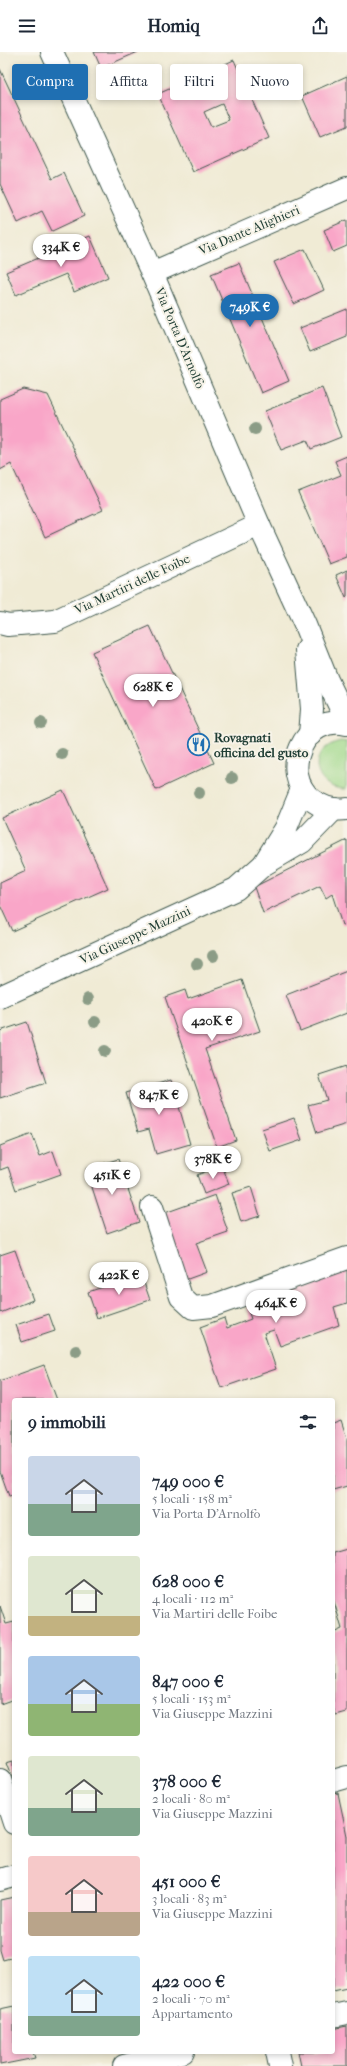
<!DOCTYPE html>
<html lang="it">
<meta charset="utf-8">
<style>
:root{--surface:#fff;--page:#f6f6f7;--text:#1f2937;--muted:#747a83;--accent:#1f6fb2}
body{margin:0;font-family:"IM FELL French Canon",serif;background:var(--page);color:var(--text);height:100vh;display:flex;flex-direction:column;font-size:15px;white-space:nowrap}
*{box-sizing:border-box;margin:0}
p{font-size:13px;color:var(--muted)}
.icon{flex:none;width:22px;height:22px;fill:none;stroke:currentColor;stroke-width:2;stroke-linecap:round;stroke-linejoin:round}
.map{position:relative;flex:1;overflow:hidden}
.side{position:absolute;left:12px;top:1346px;width:323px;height:656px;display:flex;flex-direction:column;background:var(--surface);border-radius:4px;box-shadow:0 2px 6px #0003}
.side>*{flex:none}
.hud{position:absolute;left:12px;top:12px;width:323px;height:36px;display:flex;gap:8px}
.price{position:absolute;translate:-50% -34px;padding:0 9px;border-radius:14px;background:#fff;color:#222;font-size:13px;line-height:26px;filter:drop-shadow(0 1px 2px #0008)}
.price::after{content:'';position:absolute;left:50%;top:24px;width:12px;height:9px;margin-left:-6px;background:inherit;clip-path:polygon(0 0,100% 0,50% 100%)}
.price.on{background:var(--accent);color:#fff}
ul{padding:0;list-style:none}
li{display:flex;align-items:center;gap:12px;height:100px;padding:0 16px}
li span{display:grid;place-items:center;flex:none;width:112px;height:80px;border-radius:4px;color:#555}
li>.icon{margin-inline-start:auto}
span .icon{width:48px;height:48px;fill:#fffc;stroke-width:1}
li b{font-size:17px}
h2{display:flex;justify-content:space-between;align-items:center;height:48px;padding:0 16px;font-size:17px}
.pill{padding:0 14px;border-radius:4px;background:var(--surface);box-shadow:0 2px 6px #0003;font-size:14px;line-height:36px}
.pill.on{background:var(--accent);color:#fff}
header{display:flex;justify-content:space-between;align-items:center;height:52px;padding:0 16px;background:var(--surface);font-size:18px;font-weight:700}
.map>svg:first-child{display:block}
.green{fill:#a0d98b;stroke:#608b60}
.building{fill:#f9a6c8;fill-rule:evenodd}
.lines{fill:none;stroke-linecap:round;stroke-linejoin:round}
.minor-casing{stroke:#3e574c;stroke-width:24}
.major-casing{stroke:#3e574c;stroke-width:24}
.minor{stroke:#fff;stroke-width:22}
.major{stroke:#fff;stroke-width:22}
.tree{fill:#8b9c86}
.labels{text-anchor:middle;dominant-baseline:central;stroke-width:4;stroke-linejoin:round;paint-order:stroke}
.street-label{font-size:13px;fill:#1f3d34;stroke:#f7f3e8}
.poi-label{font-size:13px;font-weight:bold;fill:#1f3d34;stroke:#f7f3e8;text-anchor:start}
</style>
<header><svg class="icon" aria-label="menu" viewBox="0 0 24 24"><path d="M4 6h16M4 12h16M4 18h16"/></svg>Homiq<svg class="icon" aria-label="share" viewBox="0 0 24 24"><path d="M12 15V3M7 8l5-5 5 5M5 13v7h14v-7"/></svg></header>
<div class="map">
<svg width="347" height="2014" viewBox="0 0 347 2014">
<rect width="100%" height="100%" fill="#f7f3e8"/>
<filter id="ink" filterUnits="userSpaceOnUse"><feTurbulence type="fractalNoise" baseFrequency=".025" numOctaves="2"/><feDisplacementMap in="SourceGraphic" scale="8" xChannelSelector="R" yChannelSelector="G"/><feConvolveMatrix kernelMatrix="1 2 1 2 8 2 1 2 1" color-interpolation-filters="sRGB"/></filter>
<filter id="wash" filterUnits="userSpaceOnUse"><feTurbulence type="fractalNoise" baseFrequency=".012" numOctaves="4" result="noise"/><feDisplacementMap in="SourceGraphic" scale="16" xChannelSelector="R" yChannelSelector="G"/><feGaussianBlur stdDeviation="0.9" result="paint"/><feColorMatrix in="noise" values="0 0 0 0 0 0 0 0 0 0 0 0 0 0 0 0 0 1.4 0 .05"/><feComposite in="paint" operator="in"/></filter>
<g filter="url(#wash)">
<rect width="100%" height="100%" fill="#f0ebd5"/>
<path class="green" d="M 341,689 L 347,690 L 346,737 C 311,737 306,696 341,689 Z"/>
<g id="blocks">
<g class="building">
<polygon points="94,0 138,0 101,16"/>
<path d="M 234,8 L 269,86 L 193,120 L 158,42 ZM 222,52 L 229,68 L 211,75 L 204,60 Z"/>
<polygon points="0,17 52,127 64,121 84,164 52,179 42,159 18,171 0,132"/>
<polygon points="347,24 347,74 320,85 302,44"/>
<polygon points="347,168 347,194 333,200 324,178"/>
<polygon points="90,184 108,225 74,240 66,222 16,243 6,220"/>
<polygon points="305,197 324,238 294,252 274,210"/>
<polygon points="239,211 289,329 261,341 211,222"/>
<polygon points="347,257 347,285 310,300 300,276"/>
<polygon points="322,336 341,385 311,397 307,388 281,398 265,359"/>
<polygon points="23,337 48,343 103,458 45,485 11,412 0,418 0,347"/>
<polygon points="347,404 347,505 329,512 298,440 341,423 335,409"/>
<polygon points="347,518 347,545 346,546 336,523"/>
<polygon points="150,574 214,711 156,738 92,600"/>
<polygon points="63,738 108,836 12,879 0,853 0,831 26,819 2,766"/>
<polygon points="347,788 347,872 342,873 332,842 326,846 320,834 263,861 254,835"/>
<polygon points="347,919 347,961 300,979 286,943"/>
<polygon points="242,928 260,979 205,997 236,1088 217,1095 165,945 185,938 188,947"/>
<polygon points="27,970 46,1031 0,1046 0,979"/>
<polygon points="347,1014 347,1072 317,1081 308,1053 327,1048 319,1023"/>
<polygon points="171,1028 190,1092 156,1102 149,1077 138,1080 126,1041"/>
<polygon points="294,1066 302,1088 270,1099 262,1077"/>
<polygon points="32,1082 40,1104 53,1099 61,1122 16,1138 8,1115 0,1118 0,1094"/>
<polygon points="118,1107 139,1170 107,1181 86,1117"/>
<polygon points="222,1113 229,1132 204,1142 197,1123"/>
<polygon points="251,1135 260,1164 241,1170 232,1141"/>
<polygon points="215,1143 228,1180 196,1191 207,1220 185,1228 162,1162"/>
<polygon points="15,1198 33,1248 0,1261 0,1203"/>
<polygon points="347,1210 347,1251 334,1255 339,1273 280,1294 274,1278 264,1281 276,1317 221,1336 200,1275 224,1266 227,1276 251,1267 247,1255 265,1249 262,1241"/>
<polygon points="141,1222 150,1248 97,1266 88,1240"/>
<polygon points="49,1262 55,1279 22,1290 16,1273"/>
<polygon points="44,1313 57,1348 14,1348 14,1443 9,1444 0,1419 0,1329"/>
<polygon points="341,1368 347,1387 347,1434 333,1438 333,1371"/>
<polygon points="347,1497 347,1660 336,1663 333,1655 333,1581 342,1577 333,1546 333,1501"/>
<polygon points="0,1554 6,1572 14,1570 14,1647 0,1652"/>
<polygon points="14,1708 14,1729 7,1710"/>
<polygon points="338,1741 347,1784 347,1936 333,1939 333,1742"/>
<polygon points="14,1845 14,1905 3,1908 0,1898 0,1848"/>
<polygon points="14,1954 14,2000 33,2000 35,2006 0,2013 0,1957"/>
<polygon points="347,1974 347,2014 301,2014 298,2000 333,2000 333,1977"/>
</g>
</g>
</g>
<g filter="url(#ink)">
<use href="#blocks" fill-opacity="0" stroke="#3e574c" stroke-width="1"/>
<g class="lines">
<defs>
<g id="minor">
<polyline points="152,221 347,136"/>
<polyline points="0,571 8,573 55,569 259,473"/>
<polyline points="265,810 286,776 302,737"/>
<polyline points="0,945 236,837 263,813 302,790 334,757"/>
<polyline points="152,1155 181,1245 193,1256 212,1254 347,1206"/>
<polyline points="0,1728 14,1771"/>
<polyline points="333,1729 347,1725"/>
<polyline points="0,1828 14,1824"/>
<polyline points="333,1964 347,1961"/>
<polyline points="277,2000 280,2014"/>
<polyline points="124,2014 183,2000"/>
</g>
<g id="major">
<polyline points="52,0 152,221 259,473 305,573 327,628 347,669"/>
<polyline points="307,598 312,657 310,683"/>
<path d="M 347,672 C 304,661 278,721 312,748 C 323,756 334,759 347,757"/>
</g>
</defs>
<use href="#minor" class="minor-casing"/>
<use href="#major" class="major-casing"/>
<use href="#minor" class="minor"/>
<use href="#major" class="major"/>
</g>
<g class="tree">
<circle cx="255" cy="377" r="6"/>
<circle cx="41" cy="671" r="6"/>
<circle cx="62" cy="702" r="6"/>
<circle cx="232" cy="726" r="6"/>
<circle cx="199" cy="741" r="6"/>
<circle cx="213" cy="904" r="6"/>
<circle cx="197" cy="912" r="6"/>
<circle cx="88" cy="947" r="6"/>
<circle cx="95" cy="970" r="6"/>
<circle cx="105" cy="999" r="6"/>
<circle cx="76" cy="1299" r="6"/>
</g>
</g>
<defs>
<symbol id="restaurant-ring" viewBox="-11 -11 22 22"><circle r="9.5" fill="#f7f3e8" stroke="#1f6fb2" stroke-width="1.5"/><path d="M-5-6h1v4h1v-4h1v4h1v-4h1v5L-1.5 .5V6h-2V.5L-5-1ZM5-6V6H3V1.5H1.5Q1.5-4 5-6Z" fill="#1f6fb2"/></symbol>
</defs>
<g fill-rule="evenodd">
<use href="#restaurant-ring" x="186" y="680" width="25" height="25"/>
</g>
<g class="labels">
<g class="street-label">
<text transform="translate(249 178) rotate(-23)">Via Dante Alighieri</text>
<text transform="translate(180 286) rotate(67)">Via Porta D'Arnolfo</text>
<text transform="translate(132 532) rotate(-25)">Via Martiri delle Foibe</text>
<text transform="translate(135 883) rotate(-25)">Via Giuseppe Mazzini</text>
</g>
<g class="poi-label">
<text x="214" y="685">Rovagnati<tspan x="214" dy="15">officina del gusto</tspan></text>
</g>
</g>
</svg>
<b class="price" style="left:61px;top:216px">334K €</b>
<b class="price on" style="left:250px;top:276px">749K €</b>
<b class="price" style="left:153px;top:656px">628K €</b>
<b class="price" style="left:212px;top:990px">420K €</b>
<b class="price" style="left:159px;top:1064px">847K €</b>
<b class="price" style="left:213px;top:1128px">378K €</b>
<b class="price" style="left:112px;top:1144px">451K €</b>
<b class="price" style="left:119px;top:1244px">422K €</b>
<b class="price" style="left:276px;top:1272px">464K €</b>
<div class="hud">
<a class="pill on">Compra</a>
<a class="pill">Affitta</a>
<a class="pill">Filtri</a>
<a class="pill">Nuovo</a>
</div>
<section class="side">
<h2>9 immobili<svg class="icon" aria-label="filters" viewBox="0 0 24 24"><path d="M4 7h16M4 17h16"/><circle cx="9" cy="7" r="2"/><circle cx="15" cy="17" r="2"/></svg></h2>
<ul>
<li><span style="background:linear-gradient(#c9d6e8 60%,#7fa58c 0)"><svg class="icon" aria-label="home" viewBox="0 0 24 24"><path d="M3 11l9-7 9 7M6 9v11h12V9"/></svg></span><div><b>749 000 €</b><p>5 locali · 158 m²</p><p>Via Porta D'Arnolfo</p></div></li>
<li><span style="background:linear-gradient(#dfe7d0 75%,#c2b280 0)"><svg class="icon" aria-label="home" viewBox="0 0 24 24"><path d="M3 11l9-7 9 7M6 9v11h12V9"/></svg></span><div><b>628 000 €</b><p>4 locali · 112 m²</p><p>Via Martiri delle Foibe</p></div></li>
<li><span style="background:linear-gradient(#a9c7e8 60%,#8fb573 0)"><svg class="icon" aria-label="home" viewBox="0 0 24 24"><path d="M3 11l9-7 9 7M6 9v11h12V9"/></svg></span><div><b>847 000 €</b><p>5 locali · 153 m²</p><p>Via Giuseppe Mazzini</p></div></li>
<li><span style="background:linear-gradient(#dfe7d0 65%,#7fa58c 0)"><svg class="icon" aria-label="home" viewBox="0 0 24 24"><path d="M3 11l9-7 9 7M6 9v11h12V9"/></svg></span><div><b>378 000 €</b><p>2 locali · 80 m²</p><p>Via Giuseppe Mazzini</p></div></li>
<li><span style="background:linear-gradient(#f6c9c9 70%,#b9a48a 0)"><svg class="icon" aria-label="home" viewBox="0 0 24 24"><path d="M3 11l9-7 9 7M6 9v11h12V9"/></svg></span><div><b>451 000 €</b><p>3 locali · 83 m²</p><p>Via Giuseppe Mazzini</p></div></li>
<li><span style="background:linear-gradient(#bfe0f5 75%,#7fa58c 0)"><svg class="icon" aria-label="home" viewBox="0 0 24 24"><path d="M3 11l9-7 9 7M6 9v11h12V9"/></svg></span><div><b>422 000 €</b><p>2 locali · 70 m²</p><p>Appartamento</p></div></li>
</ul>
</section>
</div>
